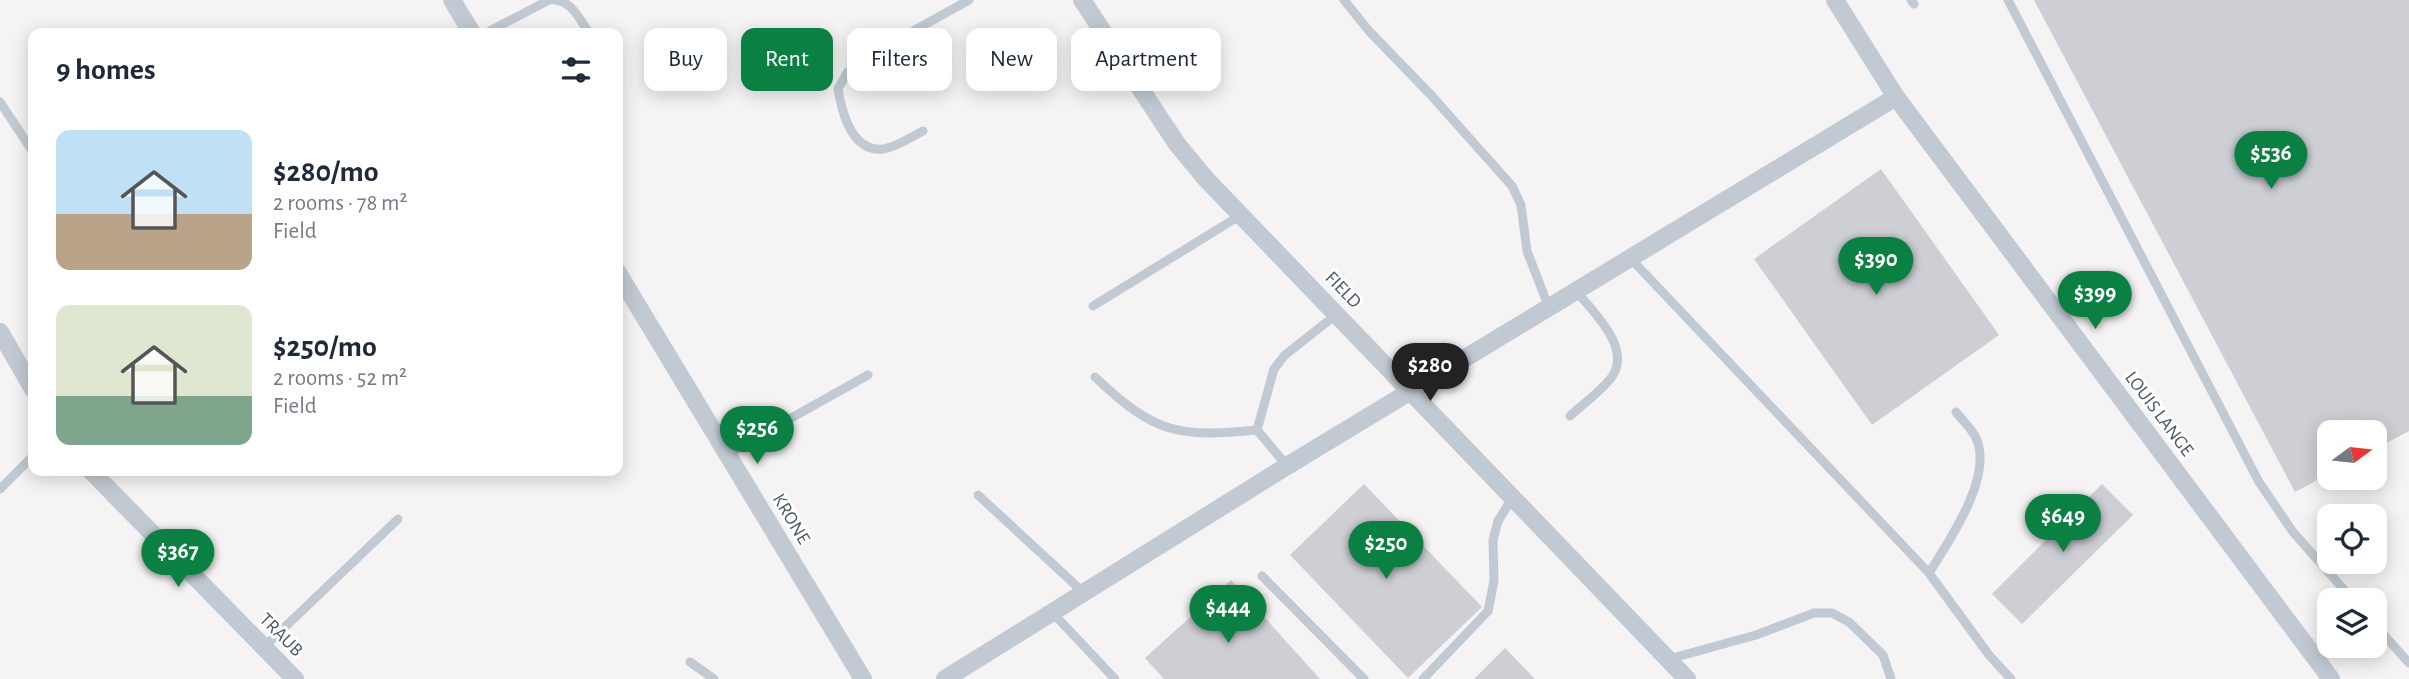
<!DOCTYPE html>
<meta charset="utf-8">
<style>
:root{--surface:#fff;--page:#f6f6f7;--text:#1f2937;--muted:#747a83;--accent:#0b8043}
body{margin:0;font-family:"Alegreya Sans",sans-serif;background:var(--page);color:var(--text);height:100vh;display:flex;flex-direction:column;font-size:26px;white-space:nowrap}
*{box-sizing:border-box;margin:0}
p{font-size:23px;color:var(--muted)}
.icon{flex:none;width:38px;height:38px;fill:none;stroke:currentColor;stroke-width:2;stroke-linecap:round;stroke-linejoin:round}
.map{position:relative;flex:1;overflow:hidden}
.details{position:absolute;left:28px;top:28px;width:595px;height:448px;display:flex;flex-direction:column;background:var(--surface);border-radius:14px;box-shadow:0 4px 18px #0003}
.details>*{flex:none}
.top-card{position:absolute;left:644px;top:28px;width:665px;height:63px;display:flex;gap:14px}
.needle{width:46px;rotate:75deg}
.fabs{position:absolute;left:2317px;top:420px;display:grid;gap:14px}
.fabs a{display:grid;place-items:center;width:70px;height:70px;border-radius:14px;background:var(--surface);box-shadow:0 4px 18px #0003;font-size:35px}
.price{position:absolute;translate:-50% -60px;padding:0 16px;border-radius:24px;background:var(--accent);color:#fff;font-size:23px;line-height:46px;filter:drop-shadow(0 2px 4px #0008)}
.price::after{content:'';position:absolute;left:50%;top:42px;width:21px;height:16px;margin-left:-10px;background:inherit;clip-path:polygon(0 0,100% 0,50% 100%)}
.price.selected{background:#222;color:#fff}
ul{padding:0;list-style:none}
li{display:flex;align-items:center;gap:21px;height:175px;padding:0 28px}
li span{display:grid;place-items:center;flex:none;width:196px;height:140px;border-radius:14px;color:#555}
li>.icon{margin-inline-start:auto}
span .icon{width:84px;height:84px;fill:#fffc;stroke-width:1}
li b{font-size:30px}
h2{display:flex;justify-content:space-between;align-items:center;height:84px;padding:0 28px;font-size:30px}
.tag{padding:0 24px;border-radius:14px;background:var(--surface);box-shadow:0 4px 18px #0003;font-size:24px;line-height:63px}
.tag.selected{background:var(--accent);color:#fff}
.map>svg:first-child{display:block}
.building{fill:#cdcfd5}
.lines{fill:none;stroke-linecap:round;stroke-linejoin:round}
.service{stroke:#c1cad2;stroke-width:9}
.minor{stroke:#c1cad2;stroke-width:18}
.labels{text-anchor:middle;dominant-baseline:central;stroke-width:6;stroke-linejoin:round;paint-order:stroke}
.street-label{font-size:19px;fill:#4a5661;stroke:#fff}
</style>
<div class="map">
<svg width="2409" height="679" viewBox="0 0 2409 679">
<rect width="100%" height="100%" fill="#f5f3f3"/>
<g class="building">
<polygon points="2034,0 2409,0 2409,431 2375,449 2375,432 2329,432 2329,474 2295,492"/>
<polygon points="1881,169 1999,335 1872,425 1754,259"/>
<polygon points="1364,484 1482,607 1408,678 1290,555"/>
<polygon points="2102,484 2133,515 2022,624 1992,594"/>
<polygon points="1231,580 1320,679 1164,679 1145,658"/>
<polygon points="1505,648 1535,679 1474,679"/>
</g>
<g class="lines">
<g class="service">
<path d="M 555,0 C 573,2 580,20 589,33"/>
<polyline points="1344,0 1369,31 1430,94 1512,186 1521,205 1527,251 1549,308"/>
<polyline points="1911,0 1914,4"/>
<polyline points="2008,0 2259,482 2293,532 2353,600"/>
<polyline points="486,33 549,0"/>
<polyline points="0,102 33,152"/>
<path d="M 923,131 C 911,137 897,147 883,149 C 852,152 842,113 838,89 L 847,73 L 859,61 L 969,0"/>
<polyline points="1631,259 1929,573 1989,655 2011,679"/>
<polyline points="1093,306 1241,215"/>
<path d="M 1095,377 C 1154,433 1177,438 1257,430"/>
<path d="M 1570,416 C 1583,404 1600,392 1611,378 C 1633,349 1594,313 1577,292"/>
<polyline points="727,454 868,375"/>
<polyline points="1287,466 1257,430 1274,369 1285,355 1337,314"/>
<polyline points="0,489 33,456"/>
<polyline points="978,495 1083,592"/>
<path d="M 1929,573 C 1949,541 1994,476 1976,438 C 1972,429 1962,420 1956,412"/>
<polyline points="1262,576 1364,679"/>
<polyline points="1051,611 1115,679"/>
<polyline points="2375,625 2409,663"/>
<polyline points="264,647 398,519"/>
<polyline points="1669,659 1756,635 1814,613 1832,613 1849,622 1883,655 1891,679"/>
<polyline points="690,662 714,679"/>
<polyline points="1423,679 1488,611 1494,581 1493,540 1498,521 1513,497"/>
</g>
<g class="minor">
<polyline points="452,0 472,33"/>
<polyline points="1082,0 1177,144 1206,179 1687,679"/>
<polyline points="1835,0 1896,97 2331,679"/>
<polyline points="618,273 863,679"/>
<polyline points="0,332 33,389"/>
<polyline points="91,471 295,679"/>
<polyline points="945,679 1287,466 1896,97"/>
</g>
</g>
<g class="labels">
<g class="street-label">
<text transform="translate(1343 290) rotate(46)">FIELD</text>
<text transform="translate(2159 414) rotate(53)">LOUIS LANGE</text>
<text transform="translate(791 519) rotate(59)">KRONE</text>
<text transform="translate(281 635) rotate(45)">TRAUB</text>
</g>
</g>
</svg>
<div class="fabs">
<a><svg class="needle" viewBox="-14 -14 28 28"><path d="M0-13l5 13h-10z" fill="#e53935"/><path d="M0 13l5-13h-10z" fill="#747a83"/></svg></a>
<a><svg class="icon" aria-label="locate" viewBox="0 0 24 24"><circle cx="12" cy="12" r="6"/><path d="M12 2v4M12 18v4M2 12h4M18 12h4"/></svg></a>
<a><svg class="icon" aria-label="layers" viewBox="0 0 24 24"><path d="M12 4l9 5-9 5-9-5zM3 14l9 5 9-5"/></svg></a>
</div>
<b class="price" style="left:2271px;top:191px">$536</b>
<b class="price" style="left:1876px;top:297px">$390</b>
<b class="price" style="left:2095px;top:331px">$399</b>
<b class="price selected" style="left:1430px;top:403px">$280</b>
<b class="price" style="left:757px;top:466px">$256</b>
<b class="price" style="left:2063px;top:554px">$649</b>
<b class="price" style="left:1386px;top:581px">$250</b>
<b class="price" style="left:178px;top:589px">$367</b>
<b class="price" style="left:1228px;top:645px">$444</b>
<div class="top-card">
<a class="tag">Buy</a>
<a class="tag selected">Rent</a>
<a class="tag">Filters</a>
<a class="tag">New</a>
<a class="tag">Apartment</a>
</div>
<section class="details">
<h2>9 homes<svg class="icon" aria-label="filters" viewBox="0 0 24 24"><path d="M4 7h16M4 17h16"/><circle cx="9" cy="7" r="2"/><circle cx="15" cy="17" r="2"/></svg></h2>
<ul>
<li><span style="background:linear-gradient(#bfe0f5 60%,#b9a48a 0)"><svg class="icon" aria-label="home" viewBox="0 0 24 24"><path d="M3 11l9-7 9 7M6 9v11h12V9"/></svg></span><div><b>$280/mo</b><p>2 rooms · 78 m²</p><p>Field</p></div></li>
<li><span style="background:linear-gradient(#dfe7d0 65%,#7fa58c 0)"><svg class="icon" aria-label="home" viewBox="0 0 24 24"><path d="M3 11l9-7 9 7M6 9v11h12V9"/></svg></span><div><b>$250/mo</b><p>2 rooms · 52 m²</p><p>Field</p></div></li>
</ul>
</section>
</div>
